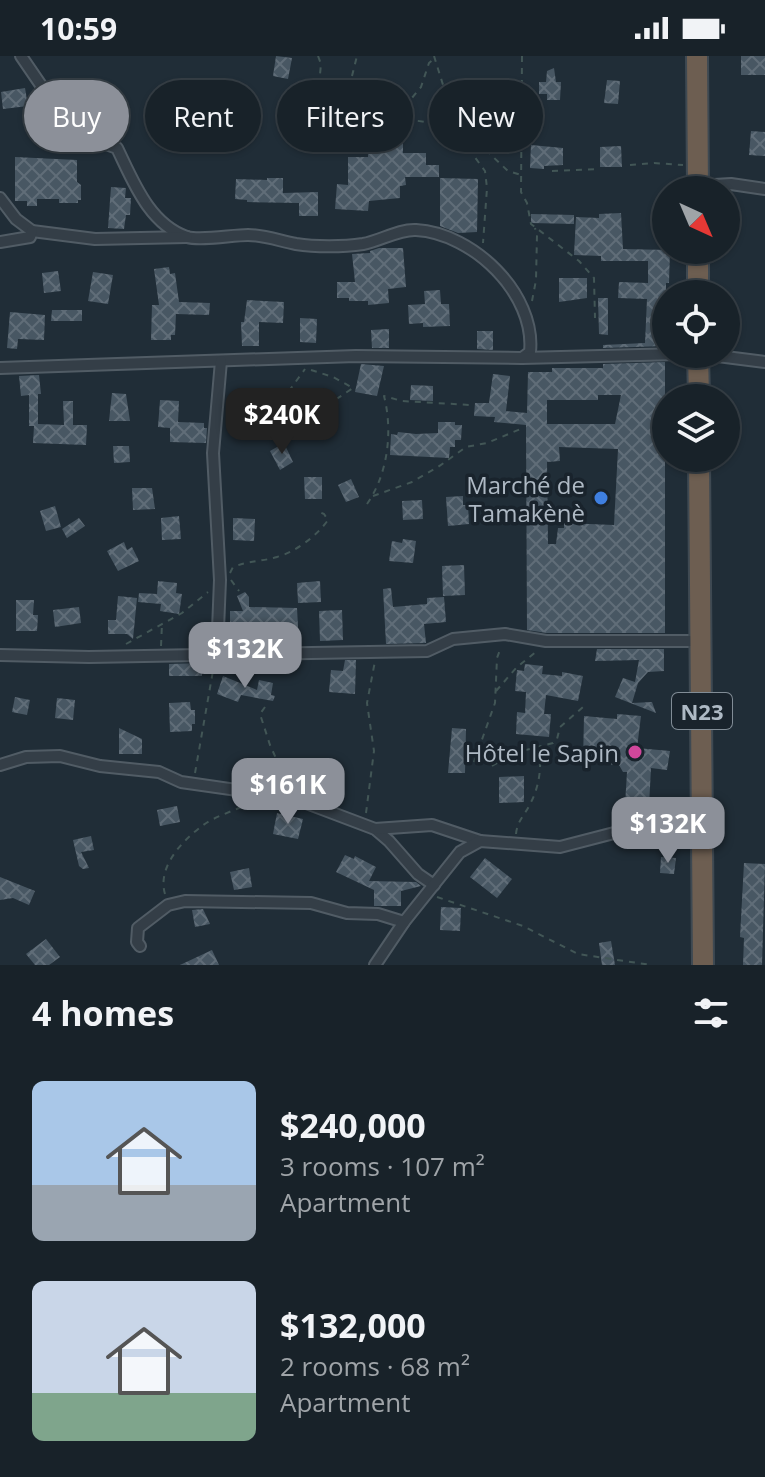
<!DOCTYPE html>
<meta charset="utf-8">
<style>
:root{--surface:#182229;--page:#212a31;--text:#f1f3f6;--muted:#9fa4a8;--line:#363f46;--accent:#8c9099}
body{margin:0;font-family:"Open Sans",sans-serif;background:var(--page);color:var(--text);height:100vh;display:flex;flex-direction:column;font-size:30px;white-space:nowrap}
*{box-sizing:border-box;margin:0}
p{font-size:26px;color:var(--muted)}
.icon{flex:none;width:44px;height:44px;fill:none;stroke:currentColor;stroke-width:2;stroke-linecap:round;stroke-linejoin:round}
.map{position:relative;height:909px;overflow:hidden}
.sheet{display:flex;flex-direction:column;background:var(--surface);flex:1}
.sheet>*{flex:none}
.hud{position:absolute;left:24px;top:24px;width:718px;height:72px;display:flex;gap:16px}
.needle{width:52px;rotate:136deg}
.fabs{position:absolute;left:652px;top:120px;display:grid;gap:16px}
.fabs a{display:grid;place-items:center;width:88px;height:88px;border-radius:50%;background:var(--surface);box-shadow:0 2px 6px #0004,0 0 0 2px var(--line);font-size:40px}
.price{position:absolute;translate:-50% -68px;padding:0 18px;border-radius:16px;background:var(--accent);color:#fff;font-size:26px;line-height:52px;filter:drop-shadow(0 2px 4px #0008)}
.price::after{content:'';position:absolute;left:50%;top:48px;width:24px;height:18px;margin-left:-12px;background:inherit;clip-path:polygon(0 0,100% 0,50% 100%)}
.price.selected{background:#222;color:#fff}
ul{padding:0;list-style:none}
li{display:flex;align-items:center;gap:24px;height:200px;padding:0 32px}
li span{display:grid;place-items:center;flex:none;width:224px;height:160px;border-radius:12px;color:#555}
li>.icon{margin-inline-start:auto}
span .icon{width:96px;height:96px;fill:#fffc;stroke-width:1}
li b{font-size:34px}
h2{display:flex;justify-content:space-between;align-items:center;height:96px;padding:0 32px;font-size:34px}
.pill{padding:0 28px;border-radius:36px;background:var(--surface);box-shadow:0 2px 6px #0004,0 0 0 2px var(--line);font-size:28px;line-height:72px}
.pill.selected{background:var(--accent);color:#fff}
.status{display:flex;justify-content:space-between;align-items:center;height:56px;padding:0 40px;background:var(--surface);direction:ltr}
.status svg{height:22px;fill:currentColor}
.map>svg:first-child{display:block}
.building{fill:url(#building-cross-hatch);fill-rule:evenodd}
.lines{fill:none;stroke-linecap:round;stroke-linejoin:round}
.street-casing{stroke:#515c65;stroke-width:14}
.highway-casing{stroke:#3e4952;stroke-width:24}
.path{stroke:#425656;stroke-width:2;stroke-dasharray:6 6;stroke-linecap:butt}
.street{stroke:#343e47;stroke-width:10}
.highway{stroke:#6d5e51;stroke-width:20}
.shop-dot{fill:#3f7fe0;stroke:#19232c;stroke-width:3}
.hotel-dot{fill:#d1479c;stroke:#19232c;stroke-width:3}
.labels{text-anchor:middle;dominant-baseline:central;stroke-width:7;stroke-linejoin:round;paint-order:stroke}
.shield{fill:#19232c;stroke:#818c96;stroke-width:2}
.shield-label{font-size:22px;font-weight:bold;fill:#aeb9c4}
.poi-label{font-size:24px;fill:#aeb9c4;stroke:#19232c;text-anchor:end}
</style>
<div class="status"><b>10:59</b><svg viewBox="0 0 49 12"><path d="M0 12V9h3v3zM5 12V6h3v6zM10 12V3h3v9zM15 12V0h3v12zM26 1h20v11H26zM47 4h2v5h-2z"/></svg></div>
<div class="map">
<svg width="765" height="909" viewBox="0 0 765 909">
<defs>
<pattern id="building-cross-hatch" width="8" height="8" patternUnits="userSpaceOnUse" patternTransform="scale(2)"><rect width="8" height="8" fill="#485763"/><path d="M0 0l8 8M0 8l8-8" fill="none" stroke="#606d78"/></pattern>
</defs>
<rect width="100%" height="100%" fill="#202d37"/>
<g class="building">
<polygon points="276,0 292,2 288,23 273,20"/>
<rect x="741" y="0" width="24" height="19"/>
<polygon points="554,12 556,26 561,26 560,44 547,44 547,38 539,38 539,26 546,26 547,15"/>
<polygon points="72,24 90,24 90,35 94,35 94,46 71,45"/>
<polygon points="607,24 620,25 618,48 604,47"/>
<polygon points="337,25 352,25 353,48 338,49"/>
<polygon points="25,32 28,50 3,53 1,36"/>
<rect x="477" y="32" width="16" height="15"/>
<polygon points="386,69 403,69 403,97 426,97 426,109 439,109 439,121 405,121 406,129 400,130 400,142 369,145 368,155 335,153 337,128 348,129 348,101 368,101 369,73 386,73"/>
<polygon points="751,75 765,76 765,100 749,99"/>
<polygon points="531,89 563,92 563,109 544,110 544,113 530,112"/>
<polygon points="621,90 622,111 600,111 600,91"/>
<polygon points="15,101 77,104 77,126 81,129 81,144 78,144 78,147 59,147 59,143 37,143 37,150 27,150 27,145 15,145"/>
<polygon points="267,122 283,122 283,137 318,136 318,160 299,160 299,147 247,146 247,144 235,143 236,123 267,124"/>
<polygon points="440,122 478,123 477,176 458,177 440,170"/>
<polygon points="111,131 126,132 125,142 131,142 130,159 126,159 124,173 108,172"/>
<polygon points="621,157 623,193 670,194 669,227 666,227 666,290 603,292 603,289 645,287 647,243 618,242 619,226 648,227 648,205 601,205 601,200 574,199 576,161 599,162 599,158"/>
<polygon points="531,158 574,159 574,168 531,167"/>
<polygon points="379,192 403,192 406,231 388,233 389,247 368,249 368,245 349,245 349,242 337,242 337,226 355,226 352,198 370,197 370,195"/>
<polygon points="169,211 170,218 175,217 179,246 210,247 209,259 176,258 175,279 171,279 171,284 151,284 152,249 159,249 154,213"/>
<polygon points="58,215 61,235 44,237 42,217"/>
<polygon points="93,216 113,219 108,248 88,245"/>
<polygon points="559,222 587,222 587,242 559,246"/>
<polygon points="440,234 441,248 449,248 450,270 423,271 423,267 409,268 408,249 425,248 424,235"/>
<polygon points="598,242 608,242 608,279 599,278"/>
<polygon points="247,244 284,246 283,267 259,266 259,290 242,290 241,266 244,266"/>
<polygon points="52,254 82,254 82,265 51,265"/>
<polygon points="10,256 45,259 44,284 18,283 17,293 7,292"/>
<polygon points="300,262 317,263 316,287 300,286"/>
<polygon points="389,273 389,292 372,292 371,274"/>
<polygon points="477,275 493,275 493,294 477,293"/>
<path d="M 665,306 L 665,577 L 547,577 L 527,574 L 526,369 L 494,366 L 495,361 L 474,360 L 475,347 L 489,347 L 493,318 L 510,320 L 506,355 L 527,357 L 528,316 L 552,316 L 552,312 L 603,312 L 603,308 ZM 598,339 L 621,339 L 615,368 L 547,368 L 547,344 L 598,344 ZM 559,391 L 618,393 L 614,469 L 564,467 L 564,472 L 558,472 L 556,488 L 548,488 L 547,406 L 560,405 Z"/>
<polygon points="361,308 384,310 377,340 355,336"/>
<polygon points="39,319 41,338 38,338 38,368 64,369 63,345 73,345 73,369 87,369 86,389 33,387 34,370 29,370 29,339 21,340 19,320"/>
<polygon points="411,329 433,330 433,345 410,344"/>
<polygon points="297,332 314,333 313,351 296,351"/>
<polygon points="112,337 126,338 130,365 109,365"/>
<polygon points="160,344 179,345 178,366 204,367 204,372 207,372 206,387 170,386 170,372 158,371"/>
<polygon points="438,366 455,366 455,369 462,369 461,384 455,384 455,391 450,391 449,402 390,399 391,378 397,379 398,376 416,378 438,377"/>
<polygon points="284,387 293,406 280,414 270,395"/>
<polygon points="113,390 129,390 130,406 114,407"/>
<polygon points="304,421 322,421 322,443 305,443"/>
<polygon points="351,423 359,441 346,446 338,429"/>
<polygon points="132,432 152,432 155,453 133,454"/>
<polygon points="463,440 463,449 468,449 469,468 448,470 446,441"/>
<polygon points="422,444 423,463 403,464 402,445"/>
<polygon points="55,450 61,471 46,475 40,455"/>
<polygon points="179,460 181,483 162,484 161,462"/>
<polygon points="79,462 85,470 67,482 62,473"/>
<polygon points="233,462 255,463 254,485 233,484"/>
<polygon points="403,483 416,485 413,507 389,505 392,485 402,487"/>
<polygon points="124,486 127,494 132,491 139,505 118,515 107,495"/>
<polygon points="464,509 465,539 443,540 442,510"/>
<polygon points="158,525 177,527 176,537 182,538 179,558 160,555 161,548 138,546 139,537 157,538"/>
<polygon points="320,525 321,546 298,547 297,527"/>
<polygon points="391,532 393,551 427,548 427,542 444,541 446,566 424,568 426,587 386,588 383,533"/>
<polygon points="245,536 249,541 249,551 297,552 299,589 239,590 239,579 230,580 230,555 243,555 237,540"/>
<polygon points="118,540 137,542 133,583 127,578 108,578 108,564 116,564"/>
<polygon points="16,544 34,544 33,559 38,559 37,575 16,575"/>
<polygon points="79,551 81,567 55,571 53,554"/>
<polygon points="342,554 343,584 320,585 319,555"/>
<polygon points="597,593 664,593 664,615 648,616 638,627 632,647 652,646 656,657 615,641 623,622 635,626 639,604 595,605"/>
<polygon points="345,604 356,604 355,638 329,636 331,614 343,615"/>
<polygon points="201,607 202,620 169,620 169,608"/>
<polygon points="525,608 543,610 542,618 562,620 562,616 583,620 578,645 546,639 544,658 551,658 549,681 516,678 517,656 525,657 526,636 515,635 517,614 524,615"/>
<polygon points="223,620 257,634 259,624 273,627 271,639 275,640 273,645 241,639 238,646 217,638"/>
<polygon points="15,641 30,644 27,659 12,656"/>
<polygon points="57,642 75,644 73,664 55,662"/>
<polygon points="190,646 191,654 195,654 195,668 192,668 192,675 170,676 169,647"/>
<polygon points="617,658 641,660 637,692 670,695 667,714 651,712 649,750 625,749 627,716 623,716 619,709 583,707 584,660 617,663"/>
<polygon points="119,672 142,683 142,698 119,698"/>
<polygon points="452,672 466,673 465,717 448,717"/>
<polygon points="325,720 339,728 330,744 316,736"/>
<polygon points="524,720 524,746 499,747 499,721"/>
<polygon points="177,750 180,766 160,770 157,754"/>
<polygon points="277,757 303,763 298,783 273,778"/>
<polygon points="91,780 94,794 81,796 89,812 83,813 79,810 73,784"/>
<polygon points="345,799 354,803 355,800 376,811 369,825 416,826 421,830 401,835 401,850 374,850 374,834 336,816"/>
<polygon points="661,801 676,802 674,818 660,817"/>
<polygon points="485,802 512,823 497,842 470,821"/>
<polygon points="744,807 765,808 762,909 743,909 744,882 740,881"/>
<polygon points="249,812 252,831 234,834 230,816"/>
<polygon points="0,821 35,835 29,849 13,842 0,844"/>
<polygon points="441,851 461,852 460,875 440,874"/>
<polygon points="203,853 210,868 195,871 192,854"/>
<polygon points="46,883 60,901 49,909 35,909 26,898"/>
<polygon points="611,885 615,909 602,909 599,887"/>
<polygon points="212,894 219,909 180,909"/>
</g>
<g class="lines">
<defs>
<g id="street">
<path d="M 21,0 L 73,76 L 117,92 C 133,125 149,168 187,181 C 201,185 232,179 248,179 C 264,179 280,185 296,188 C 315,191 343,191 363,188 C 380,185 399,173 416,174 C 473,177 536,238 530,296 L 522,302"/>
<polyline points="698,130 731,128 765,133"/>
<polyline points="0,142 16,163 32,175 95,183 187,181"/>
<polyline points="0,186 30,181 32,175"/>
<polyline points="702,298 765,306"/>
<polyline points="0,312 356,300 522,302 679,298"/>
<polyline points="217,598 220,524 213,397 221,305"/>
<polyline points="0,599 89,601 427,595 453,583 505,578 546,585 702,585"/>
<polyline points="0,709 26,701 60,700 100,710 159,716 181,726 293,742 375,773 389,785 418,818 434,829"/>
<polyline points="375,773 432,769 480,785"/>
<polyline points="140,890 137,886 138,872 168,849 185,845 311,847 347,857 378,858 404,866"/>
<polyline points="375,909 404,866 460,796 480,785 560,791 645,769 703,765"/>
</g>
<g id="highway">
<polyline points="697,0 698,134"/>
<polyline points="698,194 698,238"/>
<polyline points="698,298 699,342"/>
<polyline points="699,402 703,909"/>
</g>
</defs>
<use href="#street" class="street-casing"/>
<use href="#highway" class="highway-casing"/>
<g class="path">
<polyline points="318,0 321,8 319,29"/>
<polyline points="434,0 444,32 469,70 491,99 508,115 521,119"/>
<polyline points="522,0 521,136 527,147 531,168 579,205 594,222 595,262"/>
<polyline points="352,20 357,0"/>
<polyline points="397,60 421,31 429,7 434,3"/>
<polyline points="365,73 376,59 440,68 468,92 485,115 487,132 483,187"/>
<polyline points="630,109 654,107 683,109"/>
<polyline points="552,115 597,113"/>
<polyline points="532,245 536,224 537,179 535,172"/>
<polyline points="311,314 333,321 353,332 332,346 323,358"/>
<polyline points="274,366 284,356 286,339 305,313"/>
<polyline points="373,440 412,426 438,411 466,391 487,387 523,372"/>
<path d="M 367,448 C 388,418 393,375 384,340 L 402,345 L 470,349"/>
<path d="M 230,517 L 233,511 C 251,504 260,506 277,501 C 295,496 317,480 328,464 L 324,458 L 317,455"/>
<polyline points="231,524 239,535"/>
<polyline points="126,588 182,557 208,536"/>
<polyline points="161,590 162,568"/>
<polyline points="496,635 517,611 537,595"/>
<polyline points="265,651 260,658 270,689 288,729"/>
<polyline points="474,706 495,647 497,602 501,591"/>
<polyline points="492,710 514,697 553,687 557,683 560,671 583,651"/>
<polyline points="195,717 214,609"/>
<polyline points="366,757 374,695 367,647 375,605"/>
<path d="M 516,778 C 517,765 525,759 530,748 C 539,732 542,711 539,694"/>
<path d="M 165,838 C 157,811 182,785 202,770 C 215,760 234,755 248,748"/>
<polyline points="437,841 523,870 578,898 651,909"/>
</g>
<use href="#street" class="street"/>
<use href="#highway" class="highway"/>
</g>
<circle class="shop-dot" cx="601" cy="442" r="8"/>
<circle class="hotel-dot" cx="635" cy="696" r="8"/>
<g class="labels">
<rect class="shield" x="672" y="637" width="60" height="36" rx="6"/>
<g class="shield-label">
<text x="702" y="655">N23</text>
</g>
<g class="poi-label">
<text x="585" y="428">Marché de<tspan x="585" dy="28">Tamakènè</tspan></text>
<text x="619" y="696">Hôtel le Sapin</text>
</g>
</g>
</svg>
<div class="fabs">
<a><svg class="needle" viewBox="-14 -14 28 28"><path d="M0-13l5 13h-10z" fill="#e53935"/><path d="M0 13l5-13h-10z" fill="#9fa4a8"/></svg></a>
<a><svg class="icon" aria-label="locate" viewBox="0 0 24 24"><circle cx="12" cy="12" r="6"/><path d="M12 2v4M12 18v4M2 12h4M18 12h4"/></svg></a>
<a><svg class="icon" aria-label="layers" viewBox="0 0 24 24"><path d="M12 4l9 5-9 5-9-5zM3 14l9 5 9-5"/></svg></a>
</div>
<b class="price selected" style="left:282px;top:400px">$240K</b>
<b class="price" style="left:245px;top:634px">$132K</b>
<b class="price" style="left:288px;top:770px">$161K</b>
<b class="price" style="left:668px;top:809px">$132K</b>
<div class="hud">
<a class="pill selected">Buy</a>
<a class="pill">Rent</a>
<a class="pill">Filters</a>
<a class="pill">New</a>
</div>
</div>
<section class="sheet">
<h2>4 homes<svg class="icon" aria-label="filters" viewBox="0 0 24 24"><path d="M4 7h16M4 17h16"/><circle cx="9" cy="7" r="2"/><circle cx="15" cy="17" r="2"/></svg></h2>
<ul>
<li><span style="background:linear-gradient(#a9c7e8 65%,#9aa5b1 0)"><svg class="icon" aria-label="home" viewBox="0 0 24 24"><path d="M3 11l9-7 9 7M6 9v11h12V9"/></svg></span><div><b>$240,000</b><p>3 rooms · 107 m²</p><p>Apartment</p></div></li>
<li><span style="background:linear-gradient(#c9d6e8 70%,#7fa58c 0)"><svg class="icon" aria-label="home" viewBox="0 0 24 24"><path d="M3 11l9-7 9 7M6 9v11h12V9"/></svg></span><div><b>$132,000</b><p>2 rooms · 68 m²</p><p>Apartment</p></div></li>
</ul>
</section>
